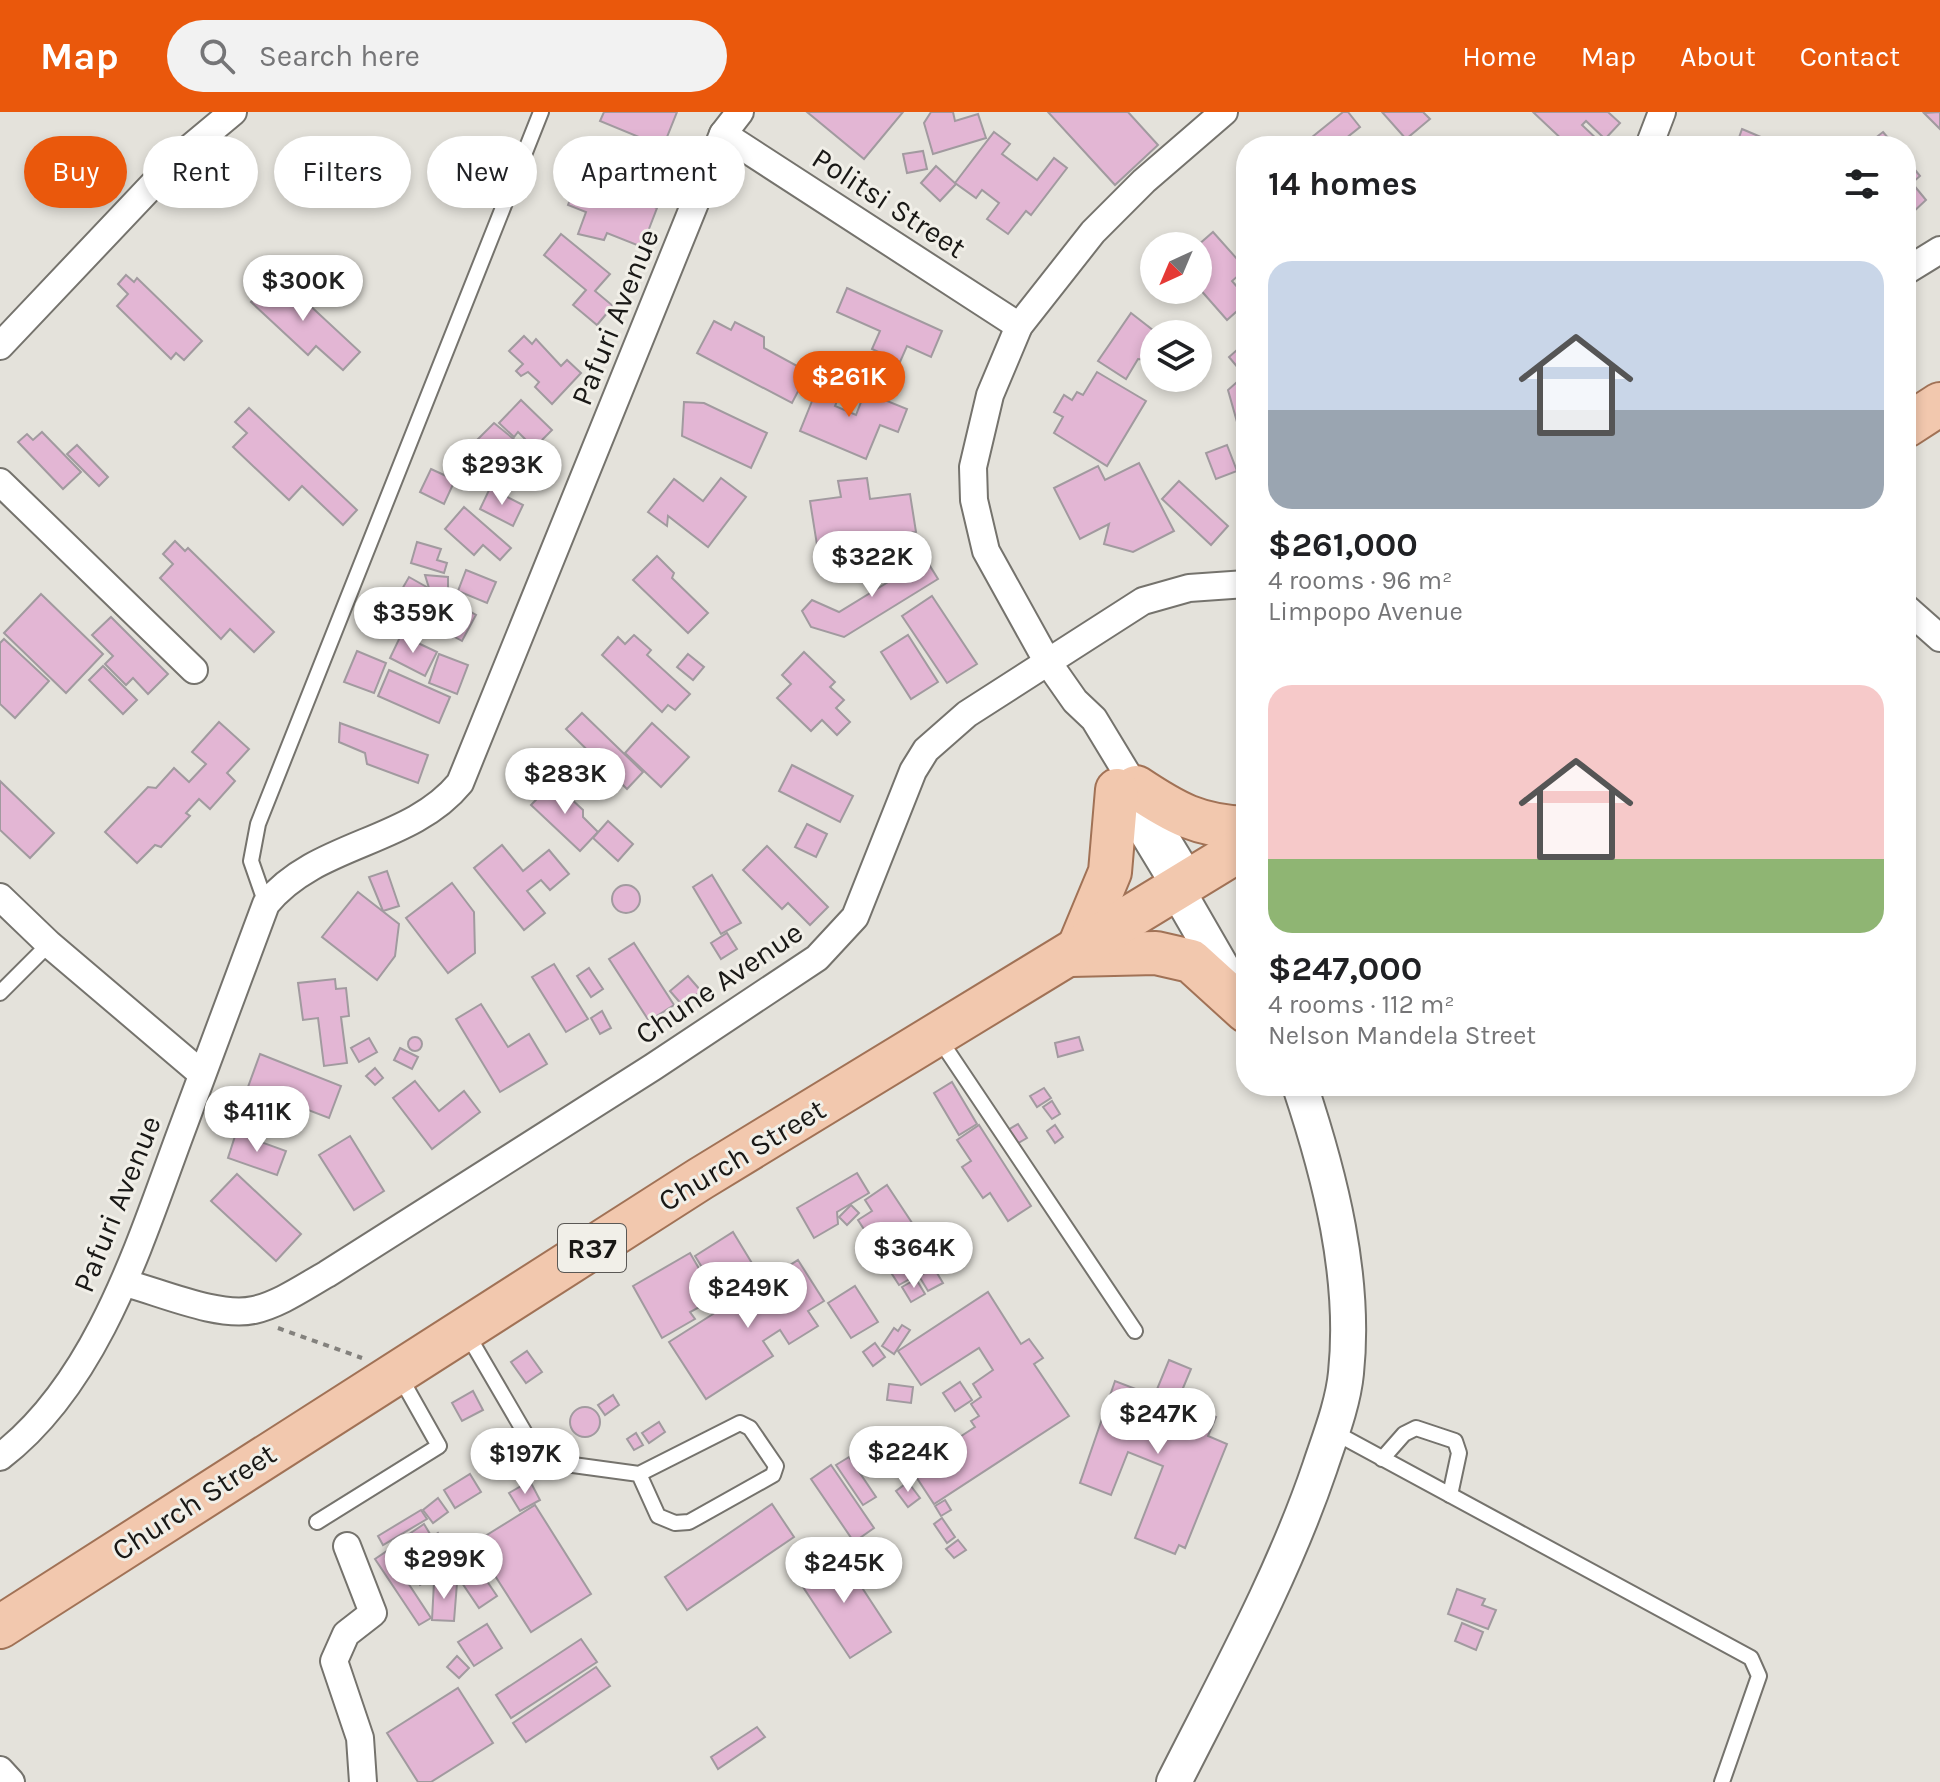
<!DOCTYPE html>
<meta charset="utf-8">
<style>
:root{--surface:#fff;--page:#f2f2f2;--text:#202124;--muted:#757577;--accent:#ea580c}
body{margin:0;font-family:Karla,sans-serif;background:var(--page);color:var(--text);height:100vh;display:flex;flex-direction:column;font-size:30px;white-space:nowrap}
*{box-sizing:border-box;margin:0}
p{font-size:26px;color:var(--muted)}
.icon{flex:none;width:44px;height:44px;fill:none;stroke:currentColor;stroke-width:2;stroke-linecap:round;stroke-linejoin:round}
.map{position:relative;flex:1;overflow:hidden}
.side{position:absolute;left:1236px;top:24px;width:680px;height:960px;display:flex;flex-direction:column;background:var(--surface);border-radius:32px;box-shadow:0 4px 12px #0003}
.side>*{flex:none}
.hud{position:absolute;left:24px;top:24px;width:760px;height:72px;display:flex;gap:16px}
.needle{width:52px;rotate:224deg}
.fabs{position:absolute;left:1140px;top:120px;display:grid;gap:16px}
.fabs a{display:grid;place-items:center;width:72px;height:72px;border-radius:50%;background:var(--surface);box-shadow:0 4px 12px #0003;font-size:40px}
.price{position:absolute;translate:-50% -68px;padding:0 18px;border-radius:28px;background:#fff;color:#222;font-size:26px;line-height:52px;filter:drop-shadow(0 2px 4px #0008)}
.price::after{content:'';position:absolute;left:50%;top:48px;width:24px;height:18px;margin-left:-12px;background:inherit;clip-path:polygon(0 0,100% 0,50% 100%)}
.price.current{background:var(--accent);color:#fff}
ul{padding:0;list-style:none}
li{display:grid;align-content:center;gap:16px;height:424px;padding:0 32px}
li span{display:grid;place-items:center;height:248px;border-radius:24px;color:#555}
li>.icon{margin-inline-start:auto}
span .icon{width:144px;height:144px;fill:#fffc;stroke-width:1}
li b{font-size:34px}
h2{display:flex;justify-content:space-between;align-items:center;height:96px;padding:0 32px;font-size:34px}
.pill{padding:0 28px;border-radius:36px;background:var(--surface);box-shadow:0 4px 12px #0003;font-size:28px;line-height:72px}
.pill.current{background:var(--accent);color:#fff}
header{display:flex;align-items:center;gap:48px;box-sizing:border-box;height:112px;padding:0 40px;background:var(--accent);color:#fff}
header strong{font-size:38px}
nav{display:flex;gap:44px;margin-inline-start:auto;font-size:28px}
.search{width:560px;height:72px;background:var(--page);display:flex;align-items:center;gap:20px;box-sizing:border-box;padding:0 28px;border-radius:44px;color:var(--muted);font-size:30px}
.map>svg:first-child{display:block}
.building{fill:#e3b6d4;stroke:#a19a9f;stroke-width:2}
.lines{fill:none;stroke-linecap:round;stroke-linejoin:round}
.service-casing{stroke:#75736d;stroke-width:18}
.minor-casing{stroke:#75736d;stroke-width:30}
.tertiary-casing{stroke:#75736d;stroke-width:38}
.primary-casing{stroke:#a17256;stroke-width:46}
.path{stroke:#83817d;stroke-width:4;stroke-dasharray:6 6;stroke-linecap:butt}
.service{stroke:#fff;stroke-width:14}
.minor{stroke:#fff;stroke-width:26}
.tertiary{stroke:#fff;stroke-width:34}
.primary{stroke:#f2c8ae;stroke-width:42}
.labels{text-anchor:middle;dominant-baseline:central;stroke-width:6;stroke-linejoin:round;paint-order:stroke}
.shield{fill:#f1efe8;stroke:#5a5855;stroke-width:2}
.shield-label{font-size:28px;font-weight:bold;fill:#191816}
.street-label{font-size:30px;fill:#191816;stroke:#f1efe8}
</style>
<header>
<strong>Map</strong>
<div class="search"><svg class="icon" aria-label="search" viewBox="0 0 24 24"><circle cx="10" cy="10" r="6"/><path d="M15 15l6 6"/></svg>Search here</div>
<nav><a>Home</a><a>Map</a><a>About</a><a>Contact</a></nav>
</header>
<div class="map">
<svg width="1940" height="1670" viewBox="0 0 1940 1670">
<rect width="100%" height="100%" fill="#e4e2db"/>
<g class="building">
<polygon points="604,0 677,0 663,35 600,9"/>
<polygon points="807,0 903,0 864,47"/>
<polygon points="931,0 953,0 955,9 978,2 986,26 933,42 924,11"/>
<polygon points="1048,0 1128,0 1158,33 1115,73"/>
<polygon points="1343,0 1348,0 1360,15 1340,31 1342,34 1301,34"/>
<polygon points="1382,0 1423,0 1430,7 1406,27"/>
<polygon points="1533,0 1608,0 1620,11 1605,27 1586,9 1582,13 1601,31 1598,34 1569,34"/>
<polygon points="1940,0 1940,17 1924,1"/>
<polygon points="1742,17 1775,31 1773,34 1736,34"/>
<polygon points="994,20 1010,32 1002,42 1037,68 1054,46 1067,56 1031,103 1026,99 1008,122 987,107 999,91 982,78 976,86 955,71"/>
<polygon points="1883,20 1895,34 1865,34"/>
<polygon points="923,39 927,57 907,61 903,42"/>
<polygon points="586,47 634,66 632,71 649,78 644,91 657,96 642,135 607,121 604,128 578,122 586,100 568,93"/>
<polygon points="1906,47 1920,64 1912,71 1926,88 1910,103 1906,98"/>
<polygon points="936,54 956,72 940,89 921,71"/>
<polygon points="1246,83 1246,111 1240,104"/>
<polygon points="1213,120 1246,157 1232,169 1246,185 1246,191 1227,208 1198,175 1197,134"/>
<polygon points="561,122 610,162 595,179 613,194 597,213 573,193 586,178 544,143"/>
<polygon points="276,162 360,240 343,258 316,234 308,243 251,190"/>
<polygon points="126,163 134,170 137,166 202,229 184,248 176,241 171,247 117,194 128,182 118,172"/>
<polygon points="847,176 942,219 931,245 907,234 900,250 872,237 880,219 837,200"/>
<polygon points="1131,201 1158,222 1154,222 1154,244 1150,248 1138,247 1126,267 1098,249"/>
<polygon points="714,209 731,218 735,210 764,225 764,236 808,260 792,291 697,241"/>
<polygon points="524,224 532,232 536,227 561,254 567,248 581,261 552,292 535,275 539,270 528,260 521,264 516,259 523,252 509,239"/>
<polygon points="1246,230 1246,251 1239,257 1229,245"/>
<polygon points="1097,260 1146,289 1107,354 1054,321 1063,305 1054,300 1064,283 1072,288 1077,280 1083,283"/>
<polygon points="823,262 845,270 835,294 856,303 865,280 907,297 898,320 880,313 866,347 800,319"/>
<polygon points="1246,262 1246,315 1239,317 1228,278"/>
<polygon points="521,288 552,318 534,336 518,320 514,325 499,311"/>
<polygon points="684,290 704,291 767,321 751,356 682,324"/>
<polygon points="249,296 357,398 343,413 302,374 289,388 233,335 247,321 235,310"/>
<polygon points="494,311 532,342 519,347 534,362 518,377 499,357 499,349 477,328"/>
<polygon points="42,320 81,360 63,377 18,330 27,322 33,328"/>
<polygon points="77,333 108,365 99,374 67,342"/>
<polygon points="1227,333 1237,359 1216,367 1206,341"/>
<polygon points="1139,351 1174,419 1133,440 1104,432 1109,412 1080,427 1054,376 1098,354 1105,368"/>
<polygon points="431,357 455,368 444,392 420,380"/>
<polygon points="721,366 746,385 708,435 668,404 667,414 648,400 674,367 703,389"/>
<polygon points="867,366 870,387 910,382 916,420 817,433 810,389 841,385 838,369"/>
<polygon points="1179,369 1228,414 1211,433 1162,387"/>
<polygon points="490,376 523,393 513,414 480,397"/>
<polygon points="464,395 511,436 500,448 483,433 474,443 445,417"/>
<polygon points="175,429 185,439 188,436 274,520 254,540 230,517 221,527 160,466 173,452 163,442"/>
<polygon points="417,430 441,437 437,448 447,451 444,461 411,451"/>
<polygon points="893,442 904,459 925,446 938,467 844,525 811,515 802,499 812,488 839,500 893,467 881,449"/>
<polygon points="657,444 674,461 672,466 708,501 688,521 633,468"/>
<polygon points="466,458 496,470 487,491 458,479"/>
<polygon points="425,463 448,465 448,477 429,476"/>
<polygon points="409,465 476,503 462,529 394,491"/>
<polygon points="41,482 103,542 66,581 4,521"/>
<polygon points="932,484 977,552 947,571 902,504"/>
<polygon points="111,505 168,562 148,582 133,566 126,573 105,552 113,544 92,523"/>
<polygon points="401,523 437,540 425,564 390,546"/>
<polygon points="634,523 651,538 647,543 690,582 675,598 668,593 662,600 602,543 618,525 625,532"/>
<polygon points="908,523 938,570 911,587 881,540"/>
<polygon points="4,527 49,569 15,606 0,592 0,531"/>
<polygon points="357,539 386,551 374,581 344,570"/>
<polygon points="804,540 835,570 830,575 844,588 836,596 850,610 837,623 822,608 811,619 777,586 791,572 782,563"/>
<polygon points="439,542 468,553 457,582 429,571"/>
<polygon points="688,542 704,555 693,568 677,555"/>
<polygon points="103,554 137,588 123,602 89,568"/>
<polygon points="389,558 450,585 439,611 378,584"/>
<polygon points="582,601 643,660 627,677 566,617"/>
<polygon points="219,610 249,637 227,661 235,669 210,697 199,687 186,701 190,704 161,735 155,733 137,751 105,720 148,675 156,676 174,656 189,670 206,652 192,640"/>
<polygon points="340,611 428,643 418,671 367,652 365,641 339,630"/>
<polygon points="652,611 689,645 661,675 625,641"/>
<polygon points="792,653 853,684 840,710 779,679"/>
<polygon points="0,669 54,721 30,746 0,718"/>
<polygon points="553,670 583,698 583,705 598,720 580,739 531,693"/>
<polygon points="608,709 633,732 618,749 593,726"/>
<polygon points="807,712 827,722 816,745 795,735"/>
<polygon points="502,733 523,759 549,738 569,762 550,778 541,768 527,779 545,801 524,818 474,756"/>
<polygon points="767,734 828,795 810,813 788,791 782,797 743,758"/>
<polygon points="387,759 399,794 383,799 369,765"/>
<polygon points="712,763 741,811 721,822 693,775"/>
<polygon points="452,771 474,800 475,841 448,861 406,806"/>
<circle cx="626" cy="787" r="14"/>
<polygon points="358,780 399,812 395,844 377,868 322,825"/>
<polygon points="727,821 737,837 721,847 711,831"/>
<polygon points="634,831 674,893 649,909 609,847"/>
<polygon points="554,852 588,907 566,920 532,865"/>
<polygon points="589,856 603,877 591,885 577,864"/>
<polygon points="688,864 701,879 683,894 670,879"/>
<polygon points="335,867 336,877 346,876 349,904 341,905 347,951 324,954 318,906 303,908 298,871"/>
<polygon points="481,892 508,935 529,922 547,952 500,980 456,907"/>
<polygon points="602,899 611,916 600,922 591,906"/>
<circle cx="415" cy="932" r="7"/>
<polygon points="1079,925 1083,938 1058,945 1055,931"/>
<polygon points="369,926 377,940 359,950 351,936"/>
<polygon points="400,936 418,945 412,957 394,948"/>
<polygon points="260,942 341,974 329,1006 248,975"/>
<polygon points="375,956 383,966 375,973 366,964"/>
<polygon points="415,969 439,999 464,979 480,1000 432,1037 393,986"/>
<polygon points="952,970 977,1012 959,1023 934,981"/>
<polygon points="1044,976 1051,986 1037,995 1030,984"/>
<polygon points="1052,989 1060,1002 1052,1007 1043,995"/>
<polygon points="1018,1012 1027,1026 1015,1033 1006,1019"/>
<polygon points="979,1013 1031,1094 1008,1109 990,1081 983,1086 962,1055 971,1049 957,1028"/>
<polygon points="1055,1013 1063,1025 1055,1031 1047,1019"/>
<polygon points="236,1021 286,1039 277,1063 228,1046"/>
<polygon points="350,1024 384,1079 354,1098 319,1043"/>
<polygon points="857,1061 869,1081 837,1100 838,1112 814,1126 797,1096"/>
<polygon points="237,1062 301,1122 276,1149 211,1089"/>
<polygon points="887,1073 926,1132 889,1156 858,1108 872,1099 865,1088"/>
<polygon points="851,1093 859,1101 847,1113 839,1105"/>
<polygon points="733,1120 761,1166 723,1189 695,1144"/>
<polygon points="690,1141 716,1186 690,1200 695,1207 662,1226 633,1174"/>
<polygon points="798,1148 824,1189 808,1199 818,1214 789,1232 780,1218 763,1229 773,1244 706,1287 669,1230"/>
<polygon points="906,1150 915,1164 899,1173 890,1159"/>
<polygon points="934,1156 943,1171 928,1179 919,1164"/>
<polygon points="916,1167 925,1182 911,1190 902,1175"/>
<polygon points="855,1174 878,1210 851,1226 828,1191"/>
<polygon points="988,1180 1021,1232 1029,1227 1043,1246 1034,1252 1069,1304 934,1392 911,1357 975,1315 971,1309 979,1304 971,1292 981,1285 973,1272 993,1258 979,1236 921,1273 898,1239"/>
<polygon points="902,1213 910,1218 894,1242 882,1234 894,1216 898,1219"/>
<polygon points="875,1231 885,1245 873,1254 863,1240"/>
<polygon points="527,1239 542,1260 526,1271 511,1250"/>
<polygon points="1169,1248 1191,1257 1173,1300 1189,1307 1194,1296 1216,1305 1208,1324 1227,1332 1185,1436 1179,1433 1175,1442 1135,1426 1163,1354 1128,1340 1111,1383 1080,1371 1115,1269 1141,1279 1138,1286 1151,1292"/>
<polygon points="960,1270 972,1288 955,1299 943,1281"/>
<polygon points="889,1272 913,1275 911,1291 887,1288"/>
<polygon points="473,1279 483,1298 462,1309 452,1291"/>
<polygon points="613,1283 619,1293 605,1303 598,1293"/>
<circle cx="585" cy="1310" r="15"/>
<polygon points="659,1310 665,1320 649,1331 642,1321"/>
<polygon points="636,1321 643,1333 634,1338 627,1327"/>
<polygon points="507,1337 516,1349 504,1358 495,1346"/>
<polygon points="849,1345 876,1385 863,1393 836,1353"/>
<polygon points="831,1353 874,1416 854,1430 811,1367"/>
<polygon points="470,1362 481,1380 455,1396 444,1378"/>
<polygon points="530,1369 540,1388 520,1399 509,1381"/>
<polygon points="908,1370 920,1386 908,1395 896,1379"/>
<polygon points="438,1386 448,1400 433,1411 423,1398"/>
<polygon points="945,1388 951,1398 941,1404 935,1394"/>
<polygon points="772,1392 794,1425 687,1498 665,1465"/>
<polygon points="535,1393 591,1482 531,1520 474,1431"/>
<polygon points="421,1398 427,1407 383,1433 378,1424"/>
<polygon points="942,1406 955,1425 947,1431 934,1412"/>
<polygon points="424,1412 430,1422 397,1444 390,1435"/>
<polygon points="438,1421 443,1428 409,1452 404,1445"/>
<polygon points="451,1423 458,1434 417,1463 410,1452"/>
<polygon points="958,1428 966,1438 954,1446 946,1437"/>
<polygon points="387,1439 431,1506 419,1513 375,1447"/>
<polygon points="838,1439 891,1520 850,1546 797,1466"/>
<polygon points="452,1443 457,1450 420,1473 416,1467"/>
<polygon points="476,1453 497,1484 479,1496 458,1465"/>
<polygon points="434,1470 457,1471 454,1509 432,1508"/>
<polygon points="1457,1477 1485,1487 1482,1493 1496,1498 1488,1517 1448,1502"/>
<polygon points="1462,1511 1483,1520 1476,1538 1455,1529"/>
<polygon points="487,1512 502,1536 474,1554 458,1530"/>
<polygon points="581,1527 597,1550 511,1606 496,1583"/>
<polygon points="457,1544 469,1556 459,1566 447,1555"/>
<polygon points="596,1555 610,1574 526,1630 513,1611"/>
<polygon points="458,1576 493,1631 431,1670 418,1670 387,1621"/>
<polygon points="757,1615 765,1625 718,1657 711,1645"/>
</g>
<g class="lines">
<defs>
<g id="service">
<polyline points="266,792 251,749 258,712 541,0"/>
<polyline points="0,881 49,832"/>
<polyline points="938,925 1135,1219"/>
<polyline points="466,1220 536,1340 551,1350 639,1362 740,1311 750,1316 776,1354 773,1363 689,1410 675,1411 658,1404 639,1362"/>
<polyline points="1332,1319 1751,1546 1759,1564 1722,1670"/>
<polyline points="1382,1347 1404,1322 1416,1316 1455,1329 1459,1341 1450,1383"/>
<polyline points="317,1410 439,1334 399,1263"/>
</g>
<g id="minor">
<polyline points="723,22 1019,214"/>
<polyline points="1649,34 1662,0"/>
<polyline points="1906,159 1940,138"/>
<polyline points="0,234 179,45 233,0"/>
<polyline points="0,370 194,558"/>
<polyline points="1906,496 1940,526"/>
<polyline points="1119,682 1176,776"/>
<polyline points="1191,767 1094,607 1075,589 1047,549 986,439 974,388 973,355 990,283 1019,214 1093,120 1144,69 1224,0"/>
<polyline points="0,785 49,832 202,962"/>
<path d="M 125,1171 C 160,1180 218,1206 254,1198 C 280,1192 304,1175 327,1162 L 653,955 L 817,846 L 855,805 L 913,659 L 926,638 L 967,602 L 1143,489 L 1189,476 L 1246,472"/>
<path d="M 0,1345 C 98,1270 140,1130 181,1020 C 209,944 238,868 266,792 C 316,730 410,732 460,671 L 723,22 L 740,0"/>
<polyline points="347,1434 373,1501 346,1522 334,1549 360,1626 363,1670"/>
<polyline points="0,1658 11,1670"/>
</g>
<g id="tertiary">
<polyline points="1176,776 1236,880"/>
<path d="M 1174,1670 C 1226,1567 1283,1464 1320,1355 C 1330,1325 1343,1292 1346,1261 C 1356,1165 1330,1064 1300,974"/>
</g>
<g id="primary">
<polyline points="1906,314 1940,292"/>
<path d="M 1136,675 C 1175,701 1198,714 1246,716"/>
<polyline points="1078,837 1110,760 1117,678"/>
<polyline points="1071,843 1156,841 1191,849 1246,899"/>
<polyline points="0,1515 700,1067 1246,734"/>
</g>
</defs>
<use href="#service" class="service-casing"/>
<use href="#minor" class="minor-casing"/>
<use href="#tertiary" class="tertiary-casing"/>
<use href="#primary" class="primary-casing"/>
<polyline class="path" points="278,1216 362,1246"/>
<use href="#service" class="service"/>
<use href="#minor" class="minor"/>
<use href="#tertiary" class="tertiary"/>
<use href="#primary" class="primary"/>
</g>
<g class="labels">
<rect class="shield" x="558" y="1112" width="68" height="48" rx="6"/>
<g class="shield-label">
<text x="592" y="1136">R37</text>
</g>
<g class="street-label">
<text transform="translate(889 91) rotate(33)">Politsi Street</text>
<text transform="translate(615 205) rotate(-68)">Pafuri Avenue</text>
<text transform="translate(719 871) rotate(-34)">Chune Avenue</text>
<text transform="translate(742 1043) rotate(-31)">Church Street</text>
<text transform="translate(117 1092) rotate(-68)">Pafuri Avenue</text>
<text transform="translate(194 1390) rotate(-33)">Church Street</text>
</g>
</g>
</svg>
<div class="fabs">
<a><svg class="needle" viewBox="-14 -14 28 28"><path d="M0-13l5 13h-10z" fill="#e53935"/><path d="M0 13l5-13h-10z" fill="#757577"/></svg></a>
<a><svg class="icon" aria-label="layers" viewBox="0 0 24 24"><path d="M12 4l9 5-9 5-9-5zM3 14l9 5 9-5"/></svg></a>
</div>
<b class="price" style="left:303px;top:211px">$300K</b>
<b class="price current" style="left:849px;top:307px">$261K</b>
<b class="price" style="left:502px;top:395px">$293K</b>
<b class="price" style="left:872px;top:487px">$322K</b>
<b class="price" style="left:413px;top:543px">$359K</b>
<b class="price" style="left:565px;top:704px">$283K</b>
<b class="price" style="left:257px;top:1042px">$411K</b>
<b class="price" style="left:914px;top:1178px">$364K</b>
<b class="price" style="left:748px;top:1218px">$249K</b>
<b class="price" style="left:1158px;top:1344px">$247K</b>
<b class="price" style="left:908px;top:1382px">$224K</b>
<b class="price" style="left:525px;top:1384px">$197K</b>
<b class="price" style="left:444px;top:1489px">$299K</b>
<b class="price" style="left:844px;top:1493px">$245K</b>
<div class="hud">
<a class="pill current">Buy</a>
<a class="pill">Rent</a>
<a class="pill">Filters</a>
<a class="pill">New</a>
<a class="pill">Apartment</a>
</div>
<section class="side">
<h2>14 homes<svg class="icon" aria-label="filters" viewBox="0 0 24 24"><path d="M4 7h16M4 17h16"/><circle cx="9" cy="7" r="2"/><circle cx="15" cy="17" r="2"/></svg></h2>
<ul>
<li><span style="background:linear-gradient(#c9d6e8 60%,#9aa5b1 0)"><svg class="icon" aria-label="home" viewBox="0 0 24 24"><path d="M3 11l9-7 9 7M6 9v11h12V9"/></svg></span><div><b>$261,000</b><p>4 rooms · 96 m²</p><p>Limpopo Avenue</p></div></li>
<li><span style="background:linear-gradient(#f6c9c9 70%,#8fb573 0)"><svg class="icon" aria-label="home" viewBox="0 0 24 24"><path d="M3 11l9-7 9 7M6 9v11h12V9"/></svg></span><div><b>$247,000</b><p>4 rooms · 112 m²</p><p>Nelson Mandela Street</p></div></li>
</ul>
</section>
</div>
